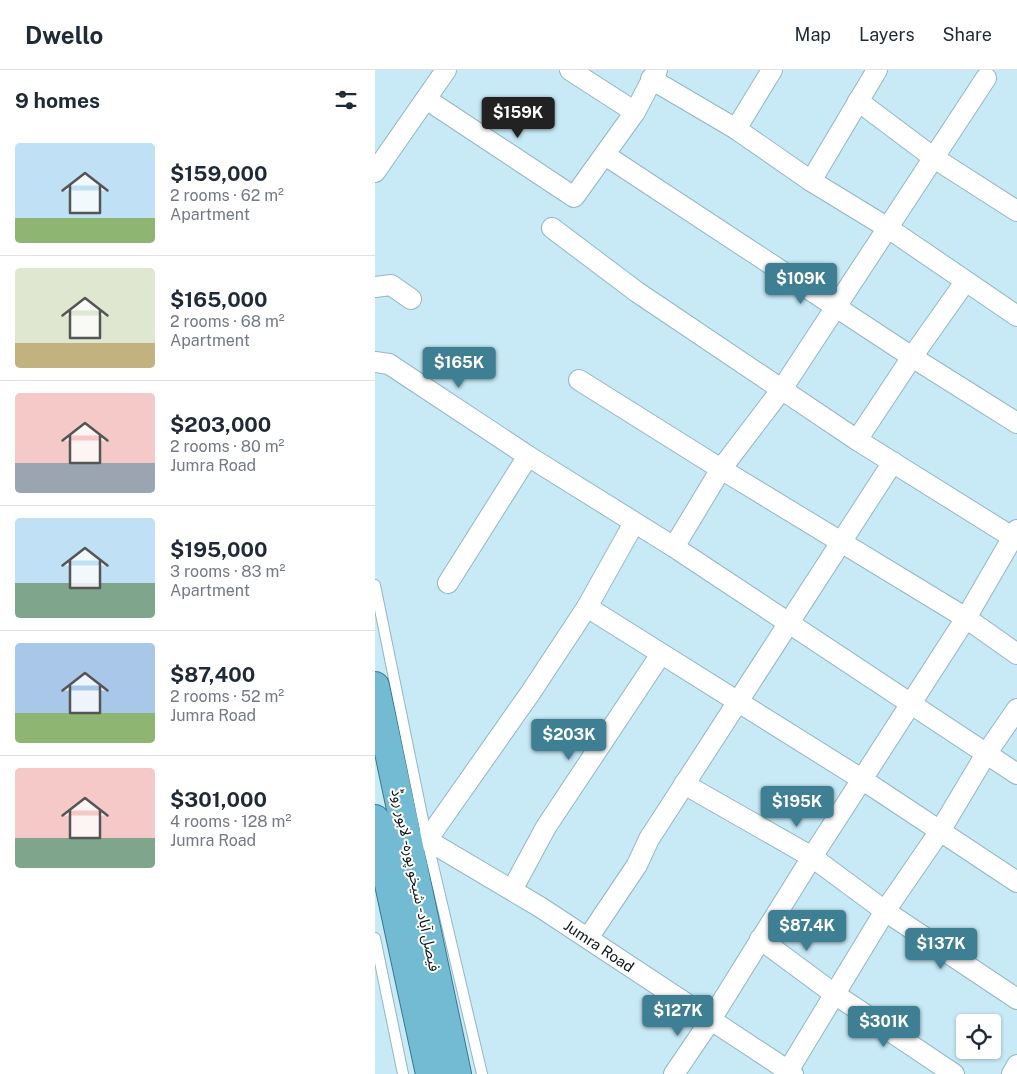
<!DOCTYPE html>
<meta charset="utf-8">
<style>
:root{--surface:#fff;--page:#f6f6f7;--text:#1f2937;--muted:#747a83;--line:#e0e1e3;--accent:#3f7f93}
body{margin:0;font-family:"Public Sans","Noto Sans Arabic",sans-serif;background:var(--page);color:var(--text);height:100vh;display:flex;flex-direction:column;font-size:19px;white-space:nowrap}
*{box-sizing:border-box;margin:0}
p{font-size:16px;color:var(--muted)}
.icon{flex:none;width:28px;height:28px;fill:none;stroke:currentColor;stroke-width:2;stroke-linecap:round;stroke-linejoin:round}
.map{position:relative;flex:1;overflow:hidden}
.drawer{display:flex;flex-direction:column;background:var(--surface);width:375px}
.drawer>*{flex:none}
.controls{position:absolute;left:581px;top:944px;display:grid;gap:10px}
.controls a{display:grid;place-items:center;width:45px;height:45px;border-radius:5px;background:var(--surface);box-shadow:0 1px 4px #0004;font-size:25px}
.price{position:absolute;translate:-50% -42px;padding:0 11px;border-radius:5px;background:var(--accent);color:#fff;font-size:16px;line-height:32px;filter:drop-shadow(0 1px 2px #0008)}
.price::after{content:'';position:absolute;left:50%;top:30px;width:15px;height:11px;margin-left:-8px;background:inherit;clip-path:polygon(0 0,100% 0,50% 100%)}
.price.current{background:#222;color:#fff}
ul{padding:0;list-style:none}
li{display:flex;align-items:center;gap:15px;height:125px;padding:0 15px}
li+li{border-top:1px solid var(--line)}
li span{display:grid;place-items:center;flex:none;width:140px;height:100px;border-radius:5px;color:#555}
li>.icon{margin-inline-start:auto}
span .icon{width:60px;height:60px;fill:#fffc;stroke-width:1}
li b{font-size:21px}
h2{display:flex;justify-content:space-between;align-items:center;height:60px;padding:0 15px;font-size:21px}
header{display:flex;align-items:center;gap:30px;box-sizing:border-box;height:70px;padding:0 25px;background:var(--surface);border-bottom:1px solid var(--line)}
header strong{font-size:24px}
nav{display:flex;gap:28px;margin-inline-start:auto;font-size:18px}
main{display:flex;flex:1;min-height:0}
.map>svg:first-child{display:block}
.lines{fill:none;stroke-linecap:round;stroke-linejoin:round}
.service-casing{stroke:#94b6c2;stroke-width:12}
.minor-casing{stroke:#94b6c2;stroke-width:22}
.trunk-casing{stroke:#39788c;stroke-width:30}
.service{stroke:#fff;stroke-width:10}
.minor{stroke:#fff;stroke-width:20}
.trunk{stroke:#73bbd2;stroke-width:28}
.labels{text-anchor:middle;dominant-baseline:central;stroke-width:4;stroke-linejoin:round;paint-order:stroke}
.street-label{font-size:15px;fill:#0e1b1f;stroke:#fff}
</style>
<header>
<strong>Dwello</strong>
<nav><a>Map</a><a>Layers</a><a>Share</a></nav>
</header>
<main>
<section class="drawer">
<h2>9 homes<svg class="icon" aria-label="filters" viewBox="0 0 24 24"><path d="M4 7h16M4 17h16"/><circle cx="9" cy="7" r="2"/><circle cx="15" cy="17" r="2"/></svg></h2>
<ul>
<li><span style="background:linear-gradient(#bfe0f5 75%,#8fb573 0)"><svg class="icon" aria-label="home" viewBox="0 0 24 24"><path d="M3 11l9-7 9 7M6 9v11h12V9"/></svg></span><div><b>$159,000</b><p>2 rooms · 62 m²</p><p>Apartment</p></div></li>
<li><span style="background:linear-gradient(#dfe7d0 75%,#c2b280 0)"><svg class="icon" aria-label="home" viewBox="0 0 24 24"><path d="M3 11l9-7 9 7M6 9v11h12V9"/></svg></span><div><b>$165,000</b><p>2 rooms · 68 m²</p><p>Apartment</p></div></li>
<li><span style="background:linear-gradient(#f6c9c9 70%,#9aa5b1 0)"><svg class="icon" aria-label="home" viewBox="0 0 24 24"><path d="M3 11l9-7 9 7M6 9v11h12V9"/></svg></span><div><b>$203,000</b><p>2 rooms · 80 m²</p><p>Jumra Road</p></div></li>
<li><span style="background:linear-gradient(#bfe0f5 65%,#7fa58c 0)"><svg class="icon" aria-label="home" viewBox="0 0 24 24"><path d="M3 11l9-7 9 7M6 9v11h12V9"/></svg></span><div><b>$195,000</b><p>3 rooms · 83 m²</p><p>Apartment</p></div></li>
<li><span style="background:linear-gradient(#a9c7e8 70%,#8fb573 0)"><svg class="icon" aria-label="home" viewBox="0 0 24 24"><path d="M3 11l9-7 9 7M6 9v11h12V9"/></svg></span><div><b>$87,400</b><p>2 rooms · 52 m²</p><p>Jumra Road</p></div></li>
<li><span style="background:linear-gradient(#f6c9c9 70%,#7fa58c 0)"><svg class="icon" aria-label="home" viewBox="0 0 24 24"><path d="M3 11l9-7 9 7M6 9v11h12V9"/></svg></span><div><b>$301,000</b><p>4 rooms · 128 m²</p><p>Jumra Road</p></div></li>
</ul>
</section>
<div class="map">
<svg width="642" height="1004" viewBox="0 0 642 1004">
<rect width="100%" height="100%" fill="#c7eaf6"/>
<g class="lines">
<defs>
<g id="service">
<polyline points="0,515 52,770 107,1004"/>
<polyline points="0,868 28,1004"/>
</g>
<g id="minor">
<polyline points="195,0 260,42"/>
<polyline points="276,9 361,59 436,111 513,158 642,246"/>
<polyline points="51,29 199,127 260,42 282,0"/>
<polyline points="483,31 559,88 642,141"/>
<polyline points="361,59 397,0"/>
<polyline points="230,85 537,287 642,353"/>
<polyline points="0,102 71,0"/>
<polyline points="436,111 502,0"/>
<polyline points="177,158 262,222 482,370 642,470"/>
<polyline points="0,217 16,215 36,229"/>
<polyline points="0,292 14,294 153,386 299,477 642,704"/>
<polyline points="204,310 346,399 591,548 642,584"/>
<polyline points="482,370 537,287 590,212"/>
<polyline points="259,453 212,537 156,622 52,770 165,837 418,1004"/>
<polyline points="299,477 346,399 407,319 611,8"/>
<polyline points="73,513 153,386"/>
<polyline points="212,537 488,710 642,812"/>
<polyline points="309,714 437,787 510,841 642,929"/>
<polyline points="137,820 171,757 286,584"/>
<polyline points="213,868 262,795 274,769 518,392"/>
<polyline points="385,869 458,923 579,1004"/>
<polyline points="413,1001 510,841 565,761 611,684 642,639"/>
<polyline points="299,1004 335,951 437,787 591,548 642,460"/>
<polyline points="637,1004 642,995"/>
</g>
<g id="trunk">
<polyline points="0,616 82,1004"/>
<polyline points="0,749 55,1004"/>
</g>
</defs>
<use href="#service" class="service-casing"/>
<use href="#minor" class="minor-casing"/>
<use href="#trunk" class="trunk-casing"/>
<use href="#service" class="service"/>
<use href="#minor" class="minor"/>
<use href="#trunk" class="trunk"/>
</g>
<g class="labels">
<g class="street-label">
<text transform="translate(41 810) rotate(78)">فیصل آباد - شیخو پورہ - لاہور روڈ</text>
<text transform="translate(224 876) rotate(34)">Jumra Road</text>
</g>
</g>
</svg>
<div class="controls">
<a><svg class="icon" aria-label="locate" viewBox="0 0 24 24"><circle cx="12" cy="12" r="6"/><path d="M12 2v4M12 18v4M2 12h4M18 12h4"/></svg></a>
</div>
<b class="price current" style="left:143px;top:69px">$159K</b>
<b class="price" style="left:426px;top:235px">$109K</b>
<b class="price" style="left:84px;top:319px">$165K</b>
<b class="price" style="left:194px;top:691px">$203K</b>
<b class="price" style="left:422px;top:758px">$195K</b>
<b class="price" style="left:432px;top:882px">$87.4K</b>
<b class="price" style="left:566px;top:900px">$137K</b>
<b class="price" style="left:303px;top:967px">$127K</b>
<b class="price" style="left:509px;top:978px">$301K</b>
</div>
</main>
